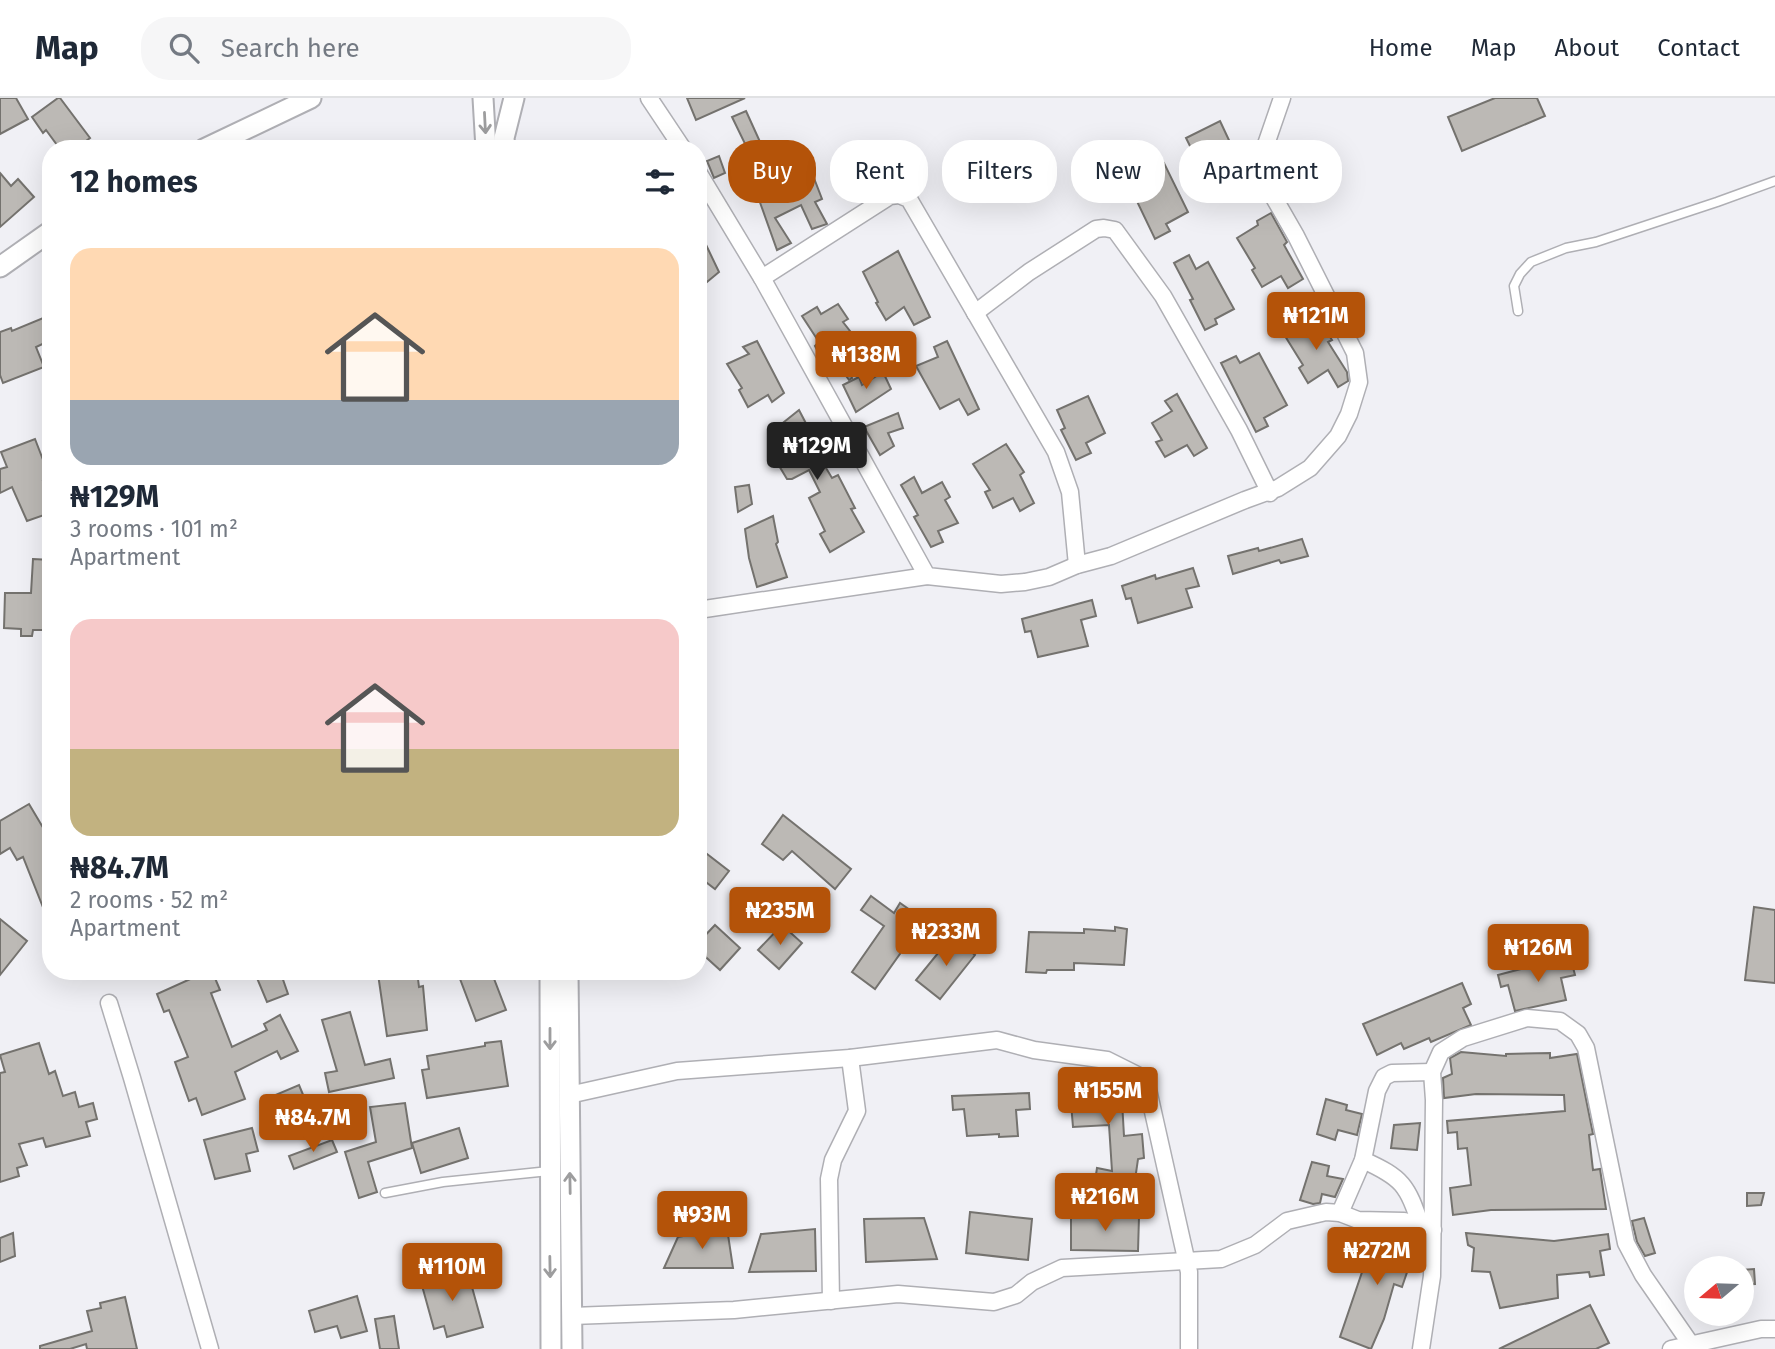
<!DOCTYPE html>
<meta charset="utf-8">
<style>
:root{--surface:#fff;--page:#f6f6f7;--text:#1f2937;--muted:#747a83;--line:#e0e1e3;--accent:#b45309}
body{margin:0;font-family:"Fira Sans",sans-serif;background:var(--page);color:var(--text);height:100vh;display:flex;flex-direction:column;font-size:26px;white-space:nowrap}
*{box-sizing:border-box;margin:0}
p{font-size:23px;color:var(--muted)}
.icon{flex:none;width:38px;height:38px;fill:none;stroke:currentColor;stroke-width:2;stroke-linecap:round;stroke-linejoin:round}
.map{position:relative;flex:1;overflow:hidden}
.drawer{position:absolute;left:42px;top:42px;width:665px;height:840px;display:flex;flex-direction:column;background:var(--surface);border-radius:28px;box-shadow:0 7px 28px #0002}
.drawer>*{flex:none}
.top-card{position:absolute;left:728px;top:42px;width:665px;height:63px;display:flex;gap:14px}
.needle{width:46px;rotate:251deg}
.buttons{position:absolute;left:1684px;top:1158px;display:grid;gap:14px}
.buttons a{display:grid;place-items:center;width:70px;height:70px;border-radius:50%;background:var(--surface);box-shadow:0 7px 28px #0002;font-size:35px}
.price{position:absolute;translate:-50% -60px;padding:0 16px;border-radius:7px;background:var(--accent);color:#fff;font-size:23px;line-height:46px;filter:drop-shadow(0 2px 4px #0008)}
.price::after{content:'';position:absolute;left:50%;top:42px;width:21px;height:16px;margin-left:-10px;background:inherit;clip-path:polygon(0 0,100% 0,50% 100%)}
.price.on{background:#222;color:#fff}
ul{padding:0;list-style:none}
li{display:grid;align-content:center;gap:14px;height:371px;padding:0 28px}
li span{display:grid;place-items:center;height:217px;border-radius:21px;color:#555}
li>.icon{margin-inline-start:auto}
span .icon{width:126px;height:126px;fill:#fffc;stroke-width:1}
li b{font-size:30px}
h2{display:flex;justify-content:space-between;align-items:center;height:84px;padding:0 28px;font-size:30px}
.tag{padding:0 24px;border-radius:28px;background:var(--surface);box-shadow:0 7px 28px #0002;font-size:24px;line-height:63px}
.tag.on{background:var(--accent);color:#fff}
header{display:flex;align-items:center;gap:42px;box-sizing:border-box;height:98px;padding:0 35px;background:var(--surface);border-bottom:2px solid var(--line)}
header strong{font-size:33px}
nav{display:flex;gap:38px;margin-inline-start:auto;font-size:24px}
.search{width:490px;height:63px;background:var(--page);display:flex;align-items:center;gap:18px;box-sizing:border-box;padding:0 24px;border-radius:28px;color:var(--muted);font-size:26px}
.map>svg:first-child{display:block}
.building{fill:#bcb9b5;stroke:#74726e;stroke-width:2}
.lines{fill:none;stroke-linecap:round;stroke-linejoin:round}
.service-casing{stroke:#afafb4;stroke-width:11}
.minor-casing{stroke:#afafb4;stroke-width:19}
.tertiary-casing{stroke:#afafb4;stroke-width:23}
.service{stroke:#fff;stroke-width:8}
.minor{stroke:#fff;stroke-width:16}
.tertiary{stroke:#fff;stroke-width:19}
.oneway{stroke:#9d9d9e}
</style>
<header>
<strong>Map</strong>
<div class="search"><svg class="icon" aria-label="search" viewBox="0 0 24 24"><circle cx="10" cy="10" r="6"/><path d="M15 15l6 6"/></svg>Search here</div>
<nav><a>Home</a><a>Map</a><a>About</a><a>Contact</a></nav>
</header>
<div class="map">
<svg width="1775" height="1251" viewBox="0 0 1775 1251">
<rect width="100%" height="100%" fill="#f0f0f5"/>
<g class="building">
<polygon points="0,0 16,0 28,21 0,36"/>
<polygon points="58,0 60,0 90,40 75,51 60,51 46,32 43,35 32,19"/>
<polygon points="687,0 745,0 696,22"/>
<polygon points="1495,0 1537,0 1545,18 1462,53 1448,19"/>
<polygon points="746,13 761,46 748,52 732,19"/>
<polygon points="1220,23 1250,87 1237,94 1230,80 1208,91 1199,73 1202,72 1186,40"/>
<polygon points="719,58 725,75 714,80 707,63"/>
<polygon points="807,62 822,101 815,104 827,126 812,131 801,107 775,120 791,145 777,152 752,82"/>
<polygon points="1134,63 1141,77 1164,65 1188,114 1166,126 1170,133 1155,141 1121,70"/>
<polygon points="0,75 11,88 18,81 34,99 0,129"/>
<polygon points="1271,115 1287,144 1284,147 1303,181 1288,190 1281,178 1262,189 1252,172 1255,170 1237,140 1258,127 1257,123"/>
<polygon points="698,130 719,174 707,184 703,177 698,179"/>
<polygon points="898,153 930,219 914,227 904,209 886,222 876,205 878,204 863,174"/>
<polygon points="1189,157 1196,171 1208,164 1234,211 1215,221 1217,226 1205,232 1190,202 1193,201 1174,165"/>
<polygon points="838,206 848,221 843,224 857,242 842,252 852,280 849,282 834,261 825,267 815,248 819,244 802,218 817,209 821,216"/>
<polygon points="1316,217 1332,242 1328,244 1347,274 1348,283 1338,289 1328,272 1308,285 1299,270 1303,267 1285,238"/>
<polygon points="48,218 51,224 51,242 36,249 44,269 3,285 0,277 0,234 11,230 12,233"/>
<polygon points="757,243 784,295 772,304 768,297 748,309 739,292 742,290 727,266 749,256 743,249"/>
<polygon points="947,243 979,311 968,317 959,301 940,311 916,268 938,259 934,249"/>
<polygon points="1259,255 1287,307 1264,320 1268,328 1256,334 1221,265 1236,258 1240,265"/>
<polygon points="883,274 891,291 856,314 843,287 859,279 862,287"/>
<polygon points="1177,296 1207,350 1194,358 1187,347 1165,359 1156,344 1162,342 1152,325 1172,313 1165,303"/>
<polygon points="1088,298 1105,335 1086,345 1091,355 1076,362 1061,332 1065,330 1057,312"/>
<polygon points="799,312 812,337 808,340 832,380 838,377 855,410 851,411 864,434 830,454 820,436 825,433 809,400 820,394 809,372 792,381 787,381 778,366 785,362 769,336"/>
<polygon points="898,315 903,330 888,335 894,348 880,357 864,329"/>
<polygon points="35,341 50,380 43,383 50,402 46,403 50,415 27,423 12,389 0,395 0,371 7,369 1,354"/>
<polygon points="1006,346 1024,374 1020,377 1034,405 1020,413 1013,400 993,410 985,394 990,392 973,366"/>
<polygon points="914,379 922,395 942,384 950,399 945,402 958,425 938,433 943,444 931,449 914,419 918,417 901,387"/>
<polygon points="749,387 752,406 738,414 735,389"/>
<polygon points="773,418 778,444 776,446 787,479 757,489 749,460 745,431"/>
<polygon points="1302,441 1308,458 1281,465 1279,462 1233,476 1228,458 1258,450 1259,453"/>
<polygon points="33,461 51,462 50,532 33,532 32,538 21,538 21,531 4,530 5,495 31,495"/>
<polygon points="1193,470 1199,488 1186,491 1192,509 1138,525 1131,500 1126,501 1122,488 1155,477 1156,481"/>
<polygon points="1092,502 1096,518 1081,522 1088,548 1038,559 1031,533 1025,534 1022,521"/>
<polygon points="29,706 51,743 50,827 23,759 17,762 10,750 0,756 0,723"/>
<polygon points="783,717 851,771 835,791 792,753 783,762 762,746"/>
<polygon points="698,749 729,773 715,791 698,778"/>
<polygon points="871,798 894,815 900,805 924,822 875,891 852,874 884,828 861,812"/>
<polygon points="1754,809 1775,812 1775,885 1745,882"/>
<polygon points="0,821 27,843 0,877"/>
<polygon points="715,827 740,850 720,872 698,852 698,845"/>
<polygon points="782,827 802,845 779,871 758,852"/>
<polygon points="1115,829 1127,831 1124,867 1074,865 1074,872 1047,872 1046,875 1026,874 1029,834 1084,835 1084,831 1115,833"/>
<polygon points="952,838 975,857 940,901 916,882"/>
<polygon points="1570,858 1575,877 1561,880 1566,902 1515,913 1508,887 1501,889 1498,877"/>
<polygon points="208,873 212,873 220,892 211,895 232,949 267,932 264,926 280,917 298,953 281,961 277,953 235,974 245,1001 202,1017 196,1000 189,1003 175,964 188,959 169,912 164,914 157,896"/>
<polygon points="254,873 280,873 288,896 267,904"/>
<polygon points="395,873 417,873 419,889 423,888 427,932 387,938 378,876"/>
<polygon points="457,873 491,873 506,912 476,923"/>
<polygon points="1462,885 1471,906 1463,910 1471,927 1431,944 1429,940 1404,951 1401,945 1377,957 1363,926"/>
<polygon points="350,914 365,967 390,961 394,980 329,994 325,975 337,973 322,922"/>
<polygon points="501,943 508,988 427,1000 422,972 429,971 427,958 485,948 485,945"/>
<polygon points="39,945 49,976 55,973 63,998 75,994 79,1009 93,1005 97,1021 86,1024 90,1038 46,1049 43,1040 19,1046 27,1067 17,1070 19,1078 0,1084 0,975 5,974 0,957"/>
<polygon points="1461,954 1506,958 1506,956 1550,955 1550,960 1577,956 1593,1036 1589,1037 1593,1072 1600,1071 1606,1111 1491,1112 1453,1117 1450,1090 1471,1087 1467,1050 1458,1051 1457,1034 1448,1035 1447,1023 1565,1013 1564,997 1476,996 1444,1000 1443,980 1452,976 1450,960"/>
<polygon points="1097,986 1097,990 1134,988 1137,992 1138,1002 1122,1003 1124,1038 1142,1036 1144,1060 1138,1061 1134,1089 1095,1083 1097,1070 1112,1073 1109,1027 1073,1029 1071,1005 1060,1004 1060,988"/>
<polygon points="299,987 304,999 268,1007 266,1001"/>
<polygon points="1029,995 1030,1011 1016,1012 1018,1038 999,1039 999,1036 967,1038 964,1011 953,1012 952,998"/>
<polygon points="1326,1001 1347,1007 1346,1012 1362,1016 1357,1037 1338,1032 1335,1042 1317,1036"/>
<polygon points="405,1005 412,1050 368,1064 377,1094 359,1100 345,1054 376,1044 370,1009"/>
<polygon points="1420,1025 1417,1052 1391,1050 1394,1027"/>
<polygon points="252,1030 258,1053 246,1056 250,1073 215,1081 204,1042"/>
<polygon points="459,1030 468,1060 421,1075 412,1045"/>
<polygon points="332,1042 337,1054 294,1071 289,1058"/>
<polygon points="1312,1064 1329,1068 1327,1078 1343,1081 1335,1099 1322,1096 1320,1105 1313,1106 1300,1102"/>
<polygon points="1747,1095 1764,1095 1761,1107 1747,1108"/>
<polygon points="970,1114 1032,1121 1028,1162 966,1155"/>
<polygon points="1071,1118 1139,1119 1138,1153 1071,1152"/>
<polygon points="924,1120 937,1161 866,1164 864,1121"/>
<polygon points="1644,1120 1655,1155 1645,1158 1637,1144 1632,1123"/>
<polygon points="727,1130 733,1170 664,1170 678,1139"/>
<polygon points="815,1131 816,1173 749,1174 761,1136"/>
<polygon points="1376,1133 1396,1133 1395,1138 1417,1145 1402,1189 1394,1186 1384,1221 1371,1251 1340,1239"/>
<polygon points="13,1135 15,1158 0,1164 0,1140"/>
<polygon points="1466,1135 1554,1143 1608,1136 1610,1151 1600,1153 1604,1177 1590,1179 1589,1174 1557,1177 1558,1200 1500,1210 1490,1174 1472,1173 1474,1150 1468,1147"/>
<polygon points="467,1171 483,1229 447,1239 444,1228 434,1231 421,1184"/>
<polygon points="1754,1171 1755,1186 1741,1187 1741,1172"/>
<polygon points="357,1198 367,1233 341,1240 337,1228 315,1234 309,1213"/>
<polygon points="125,1199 137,1251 87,1251 86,1246 70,1251 40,1251 40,1248 92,1233 87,1213 101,1210 100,1205"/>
<polygon points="1590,1207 1609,1245 1596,1251 1499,1251"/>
<polygon points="394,1218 399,1251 380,1251 375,1221"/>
</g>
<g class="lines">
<defs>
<g id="service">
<polyline points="1518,213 1514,188 1520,176 1531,164 1566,150 1596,144 1717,104 1775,83"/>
<polyline points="385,1095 443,1084 549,1073"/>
</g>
<g id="minor">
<polyline points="649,0 683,51"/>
<polyline points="698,74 762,180 927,478 1001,486 1025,484 1049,479 1077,467 1111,458 1245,402 1278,390 1310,370 1338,338 1349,316 1359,284 1355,255 1296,138 1269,91 1262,71 1263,55 1282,0"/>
<polyline points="762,180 890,98 899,97 909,101 1056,354 1070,394 1077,467"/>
<polyline points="975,215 1029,174 1096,131 1104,130 1115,132 1163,198 1239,332 1270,395"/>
<polyline points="698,512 927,478"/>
<polyline points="109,905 132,980 210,1251"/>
<polyline points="569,997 677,973 850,960 997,942 1034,952 1107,962 1139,978 1147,987 1189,1174 1189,1251"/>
<path d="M 1363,1062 C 1403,1080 1407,1087 1421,1128"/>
<polyline points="1340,1115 1363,1062 1377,993 1384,979 1392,975 1432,974"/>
<polyline points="831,1203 829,1081 833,1062 857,1013 850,960"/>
<polyline points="572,1218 734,1212 898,1196 994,1204 1016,1197 1032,1184 1062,1170 1221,1161 1255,1147 1287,1123 1326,1114 1340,1115 1358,1122 1404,1123 1433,1132"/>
<polyline points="1421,1251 1432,1178 1434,1002 1432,974 1441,954 1463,940 1527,920 1560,923 1578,936 1586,950 1626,1145 1643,1177 1690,1245"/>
<polyline points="1671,1251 1761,1231 1775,1231"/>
</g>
<g id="tertiary">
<polyline points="483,0 486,51"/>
<polyline points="204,51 311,0"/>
<polyline points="505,51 504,40 514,0"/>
<polyline points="0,169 51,133"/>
<polyline points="550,873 551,1251"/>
<polyline points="568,873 572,1251"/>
</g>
</defs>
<use href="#service" class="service-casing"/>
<use href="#minor" class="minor-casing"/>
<use href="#tertiary" class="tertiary-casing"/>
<use href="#service" class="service"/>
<use href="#minor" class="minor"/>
<use href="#tertiary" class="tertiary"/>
</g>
<defs><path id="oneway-shaft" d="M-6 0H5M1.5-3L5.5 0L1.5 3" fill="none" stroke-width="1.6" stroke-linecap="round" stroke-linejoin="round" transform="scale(1.75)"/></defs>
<g class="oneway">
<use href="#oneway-shaft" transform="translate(485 25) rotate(87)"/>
<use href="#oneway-shaft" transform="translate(550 941) rotate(90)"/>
<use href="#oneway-shaft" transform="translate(570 1085) rotate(-91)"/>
<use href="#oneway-shaft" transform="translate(550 1169) rotate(89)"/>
</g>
</svg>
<div class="buttons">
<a><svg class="needle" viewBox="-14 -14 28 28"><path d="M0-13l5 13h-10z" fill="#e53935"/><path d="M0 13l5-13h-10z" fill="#747a83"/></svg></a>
</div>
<b class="price" style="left:1316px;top:254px">₦121M</b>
<b class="price" style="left:866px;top:293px">₦138M</b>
<b class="price on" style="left:817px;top:384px">₦129M</b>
<b class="price" style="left:780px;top:849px">₦235M</b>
<b class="price" style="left:946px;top:870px">₦233M</b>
<b class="price" style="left:1538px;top:886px">₦126M</b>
<b class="price" style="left:1108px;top:1029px">₦155M</b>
<b class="price" style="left:313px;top:1056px">₦84.7M</b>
<b class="price" style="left:1105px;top:1135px">₦216M</b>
<b class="price" style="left:702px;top:1153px">₦93M</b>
<b class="price" style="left:1377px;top:1189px">₦272M</b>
<b class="price" style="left:452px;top:1205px">₦110M</b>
<div class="top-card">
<a class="tag on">Buy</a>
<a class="tag">Rent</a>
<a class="tag">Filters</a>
<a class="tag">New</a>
<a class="tag">Apartment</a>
</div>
<section class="drawer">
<h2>12 homes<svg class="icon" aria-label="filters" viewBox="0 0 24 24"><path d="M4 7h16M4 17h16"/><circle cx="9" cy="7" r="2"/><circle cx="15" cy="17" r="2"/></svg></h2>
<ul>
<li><span style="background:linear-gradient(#ffd9b3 70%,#9aa5b1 0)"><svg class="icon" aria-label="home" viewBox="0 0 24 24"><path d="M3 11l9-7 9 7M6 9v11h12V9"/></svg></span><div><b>₦129M</b><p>3 rooms · 101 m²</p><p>Apartment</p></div></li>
<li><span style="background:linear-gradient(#f6c9c9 60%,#c2b280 0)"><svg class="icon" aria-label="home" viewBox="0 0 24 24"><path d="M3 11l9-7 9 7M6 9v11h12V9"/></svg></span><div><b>₦84.7M</b><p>2 rooms · 52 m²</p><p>Apartment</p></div></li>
</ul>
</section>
</div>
